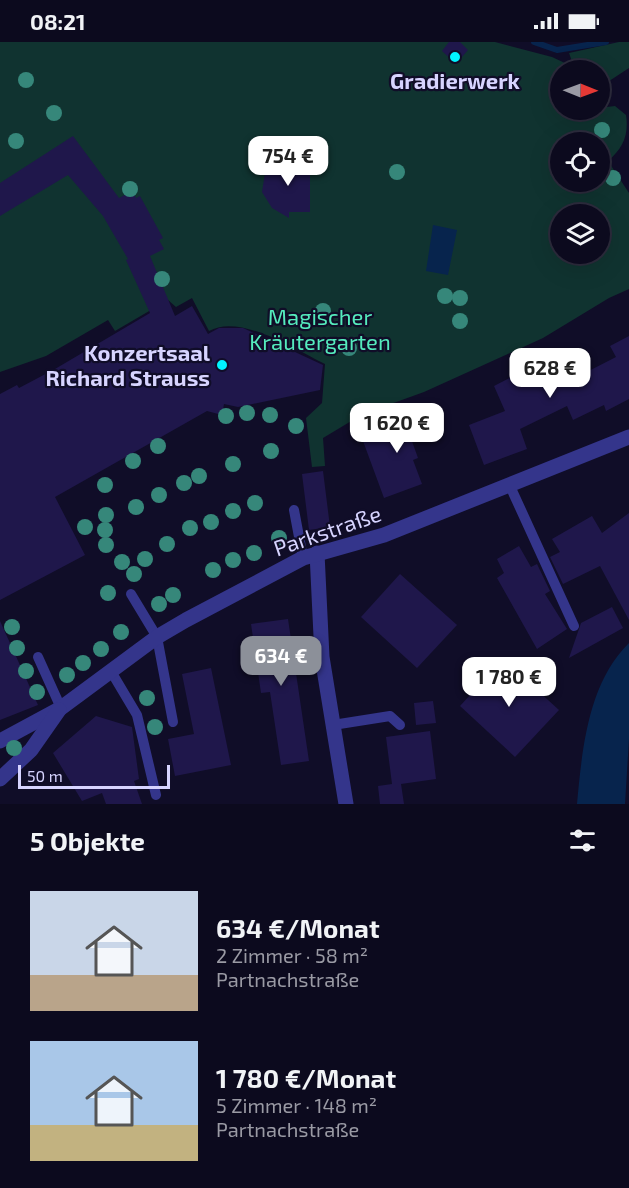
<!DOCTYPE html>
<html lang="de">
<meta charset="utf-8">
<style>
:root{--surface:#0c0a1e;--page:#151327;--text:#f1f3f6;--muted:#9a9aa4;--line:#2c2b3c;--accent:#8c9099}
body{margin:0;font-family:"Exo 2",sans-serif;background:var(--page);color:var(--text);height:100vh;display:flex;flex-direction:column;font-size:22px;white-space:nowrap}
*{box-sizing:border-box;margin:0}
p{font-size:20px;color:var(--muted)}
.icon{flex:none;width:33px;height:33px;fill:none;stroke:currentColor;stroke-width:2;stroke-linecap:round;stroke-linejoin:round}
.map{position:relative;height:762px;overflow:hidden}
.side{display:flex;flex-direction:column;background:var(--surface);flex:1}
.side>*{flex:none}
.needle{width:39px;rotate:91deg}
.tools{position:absolute;left:550px;top:18px;display:grid;gap:12px}
.tools a{display:grid;place-items:center;width:60px;height:60px;border-radius:50%;background:var(--surface);box-shadow:0 6px 24px #0002,0 0 0 2px var(--line);font-size:30px}
.scale{position:absolute;left:18px;bottom:15px;width:152px;box-sizing:border-box;padding-left:6px;border:3px solid #d7d4ff;border-top:0;font-size:16px;line-height:21px;white-space:nowrap;color:#d7d4ff;-webkit-text-stroke:4px #100d28;paint-order:stroke}
.price{position:absolute;translate:-50% -51px;padding:0 14px;border-radius:12px;background:#fff;color:#222;font-size:20px;line-height:39px;filter:drop-shadow(0 2px 3px #0008)}
.price::after{content:'';position:absolute;left:50%;top:36px;width:18px;height:14px;margin-left:-9px;background:inherit;clip-path:polygon(0 0,100% 0,50% 100%)}
.price.active{background:var(--accent);color:#fff}
ul{padding:0;list-style:none}
li{display:flex;align-items:center;gap:18px;height:150px;padding:0 30px}
li span{display:grid;place-items:center;flex:none;width:168px;height:120px;border-radius:0px;color:#555}
li>.icon{margin-inline-start:auto}
span .icon{width:72px;height:72px;fill:#fffc;stroke-width:1}
li b{font-size:26px}
h2{display:flex;justify-content:space-between;align-items:center;height:72px;padding:0 30px;font-size:26px}
.status{display:flex;justify-content:space-between;align-items:center;height:42px;padding:0 30px;background:var(--surface);direction:ltr}
.status svg{height:16px;fill:currentColor}
.map>svg:first-child{display:block}
.green{fill:#103330;fill-rule:evenodd}
.water{fill:#07244d}
.lines{fill:none;stroke-linecap:round;stroke-linejoin:round}
.stream{stroke:#07244d;stroke-width:6}
.building{fill:#1f174b}
.service{stroke:#34358b;stroke-width:10}
.minor{stroke:#34358b;stroke-width:15}
.tertiary{stroke:#34358b;stroke-width:15}
.tree{fill:#36877a}
.poi-dot{fill:#00f3ff;stroke:#100d28;stroke-width:2}
.labels{text-anchor:middle;dominant-baseline:central;stroke-width:4.5;stroke-linejoin:round;paint-order:stroke}
.poi-label{font-size:22px;font-weight:bold;fill:#d7d4ff;stroke:#100d28}
.park-label{font-size:22px;fill:#55ebbd;stroke:#100d28}
.street-label{font-size:22px;fill:#d7d4ff;stroke:#100d28}
</style>
<div class="status"><b>08:21</b><svg viewBox="0 0 49 12"><path d="M0 12V9h3v3zM5 12V6h3v6zM10 12V3h3v9zM15 12V0h3v12zM26 1h20v11H26zM47 4h2v5h-2z"/></svg></div>
<div class="map">
<svg width="629" height="762" viewBox="0 0 629 762">
<rect width="100%" height="100%" fill="#100d28"/>
<g class="green">
<path d="M 0,0 L 495,0 L 552,15 L 567,22 L 569,28 L 561,28 L 561,68 L 579,68 L 583,80 L 582,68 L 615,64 L 626,73 C 629,93 623,106 608,119 L 629,151 L 629,247 L 609,256 L 543,296 L 424,350 L 363,372 L 323,396 L 325,424 L 312,425 L 306,376 L 322,361 L 325,322 C 296,308 240,271 209,289 L 192,256 L 176,265 L 168,258 L 115,289 L 108,278 L 46,314 L 0,330 ZM 561,100 L 600,100 L 600,140 L 561,140 ZM 561,172 L 600,172 L 600,212 L 561,212 Z"/>
<polygon points="619,0 629,0 629,26 600,45 600,28 575,28 569,11"/>
</g>
<g class="water">
<polygon points="433,183 457,188 448,233 426,229"/>
<path d="M 629,601 L 629,697 L 625,762 L 577,762 C 582,708 588,641 629,601 Z"/>
</g>
<g class="lines">
<polyline class="stream" points="534,0 557,8 606,0"/>
</g>
<g class="building">
<polygon points="449,0 460,0 468,8 456,22 442,9"/>
<polygon points="73,94 119,156 132,149 136,156 140,154 163,196 159,198 164,207 150,214 175,274 192,264 208,292 219,286 243,286 323,323 320,348 238,365 224,362 222,373 207,369 55,455 85,513 0,558 0,352 17,343 19,346 55,327 150,271 126,218 128,217 103,174 68,133 0,174 0,141"/>
<polygon points="289,113 289,120 310,120 310,170 289,170 289,176 272,166 262,150 265,131"/>
<polygon points="629,294 629,357 606,369 604,363 573,378 567,364 520,387 527,407 484,423 469,383 505,369 494,344 560,310 573,337 616,315 610,304"/>
<polygon points="422,363 428,381 408,388 418,416 413,418 422,442 384,456 363,399 399,386 394,374"/>
<polygon points="323,429 330,485 309,488 302,432"/>
<polygon points="629,471 629,578 600,524 563,542 550,515 560,510 552,497 592,474 602,491"/>
<polygon points="519,504 531,525 537,522 550,549 545,552 567,587 537,607 497,536 504,531 497,517"/>
<polygon points="400,532 457,583 417,626 361,575"/>
<polygon points="612,565 623,586 569,616 581,581"/>
<polygon points="288,577 309,719 281,723 270,650 261,651 251,582"/>
<polygon points="0,579 38,663 0,678"/>
<polygon points="503,617 559,668 515,715 460,664"/>
<polygon points="211,626 231,723 175,734 168,697 194,692 182,632"/>
<polygon points="433,659 436,681 416,683 414,661"/>
<polygon points="96,674 132,685 139,737 134,739 142,762 106,762 102,751 82,759 53,711"/>
<polygon points="430,689 436,737 401,742 404,762 380,762 378,744 392,742 386,695"/>
</g>
<g class="lines">
<g class="service">
<polyline points="510,444 574,584"/>
<polyline points="294,468 303,516"/>
<polyline points="131,552 157,595 173,680"/>
<polyline points="38,615 61,666"/>
<polyline points="112,631 137,673 156,753"/>
<polyline points="333,683 390,674 400,683"/>
</g>
<polyline class="minor" points="317,511 322,615 346,762"/>
<g class="tertiary">
<polyline points="0,699 61,666 157,595 186,578 303,516 384,493 629,395"/>
<polyline points="0,737 31,708 59,668"/>
</g>
</g>
<g class="tree">
<circle cx="26" cy="38" r="8"/>
<circle cx="54" cy="71" r="8"/>
<circle cx="602" cy="88" r="8"/>
<circle cx="16" cy="99" r="8"/>
<circle cx="397" cy="130" r="8"/>
<circle cx="613" cy="136" r="8"/>
<circle cx="130" cy="147" r="8"/>
<circle cx="162" cy="237" r="8"/>
<circle cx="445" cy="254" r="8"/>
<circle cx="460" cy="256" r="8"/>
<circle cx="323" cy="269" r="8"/>
<circle cx="460" cy="279" r="8"/>
<circle cx="349" cy="306" r="8"/>
<circle cx="247" cy="371" r="8"/>
<circle cx="270" cy="373" r="8"/>
<circle cx="226" cy="374" r="8"/>
<circle cx="296" cy="384" r="8"/>
<circle cx="158" cy="404" r="8"/>
<circle cx="271" cy="409" r="8"/>
<circle cx="133" cy="419" r="8"/>
<circle cx="233" cy="422" r="8"/>
<circle cx="199" cy="434" r="8"/>
<circle cx="184" cy="441" r="8"/>
<circle cx="105" cy="443" r="8"/>
<circle cx="159" cy="453" r="8"/>
<circle cx="255" cy="461" r="8"/>
<circle cx="136" cy="465" r="8"/>
<circle cx="233" cy="469" r="8"/>
<circle cx="106" cy="473" r="8"/>
<circle cx="211" cy="480" r="8"/>
<circle cx="85" cy="485" r="8"/>
<circle cx="190" cy="486" r="8"/>
<circle cx="105" cy="488" r="8"/>
<circle cx="279" cy="496" r="8"/>
<circle cx="167" cy="502" r="8"/>
<circle cx="106" cy="503" r="8"/>
<circle cx="254" cy="511" r="8"/>
<circle cx="145" cy="517" r="8"/>
<circle cx="233" cy="518" r="8"/>
<circle cx="122" cy="520" r="8"/>
<circle cx="213" cy="528" r="8"/>
<circle cx="134" cy="532" r="8"/>
<circle cx="108" cy="551" r="8"/>
<circle cx="173" cy="553" r="8"/>
<circle cx="159" cy="562" r="8"/>
<circle cx="12" cy="585" r="8"/>
<circle cx="121" cy="590" r="8"/>
<circle cx="17" cy="606" r="8"/>
<circle cx="101" cy="607" r="8"/>
<circle cx="83" cy="621" r="8"/>
<circle cx="26" cy="629" r="8"/>
<circle cx="67" cy="633" r="8"/>
<circle cx="37" cy="650" r="8"/>
<circle cx="147" cy="656" r="8"/>
<circle cx="155" cy="685" r="8"/>
<circle cx="14" cy="706" r="8"/>
</g>
<g class="poi-dot">
<circle cx="455" cy="15" r="6"/>
<circle cx="222" cy="323" r="6"/>
</g>
<g class="labels">
<g class="poi-label">
<text x="455" y="38">Gradierwerk</text>
<text x="210" y="310" text-anchor="end">Konzertsaal<tspan x="210" dy="25">Richard Strauss</tspan></text>
</g>
<g class="park-label">
<text x="320" y="274">Magischer<tspan x="320" dy="25">Kräutergarten</tspan></text>
</g>
<g class="street-label">
<text transform="translate(327 488) rotate(-19)">Parkstraße</text>
</g>
</g>
</svg>
<div class="tools">
<a><svg class="needle" viewBox="-14 -14 28 28"><path d="M0-13l5 13h-10z" fill="#e53935"/><path d="M0 13l5-13h-10z" fill="#9a9aa4"/></svg></a>
<a><svg class="icon" aria-label="locate" viewBox="0 0 24 24"><circle cx="12" cy="12" r="6"/><path d="M12 2v4M12 18v4M2 12h4M18 12h4"/></svg></a>
<a><svg class="icon" aria-label="layers" viewBox="0 0 24 24"><path d="M12 4l9 5-9 5-9-5zM3 14l9 5 9-5"/></svg></a>
</div>
<div class="scale">50 m</div>
<b class="price" style="left:288px;top:145px">754 €</b>
<b class="price" style="left:550px;top:357px">628 €</b>
<b class="price" style="left:397px;top:412px">1 620 €</b>
<b class="price active" style="left:281px;top:645px">634 €</b>
<b class="price" style="left:509px;top:666px">1 780 €</b>
</div>
<section class="side">
<h2>5 Objekte<svg class="icon" aria-label="filters" viewBox="0 0 24 24"><path d="M4 7h16M4 17h16"/><circle cx="9" cy="7" r="2"/><circle cx="15" cy="17" r="2"/></svg></h2>
<ul>
<li><span style="background:linear-gradient(#c9d6e8 70%,#b9a48a 0)"><svg class="icon" aria-label="home" viewBox="0 0 24 24"><path d="M3 11l9-7 9 7M6 9v11h12V9"/></svg></span><div><b>634 €/Monat</b><p>2 Zimmer · 58 m²</p><p>Partnachstraße</p></div></li>
<li><span style="background:linear-gradient(#a9c7e8 70%,#c2b280 0)"><svg class="icon" aria-label="home" viewBox="0 0 24 24"><path d="M3 11l9-7 9 7M6 9v11h12V9"/></svg></span><div><b>1 780 €/Monat</b><p>5 Zimmer · 148 m²</p><p>Partnachstraße</p></div></li>
</ul>
</section>
